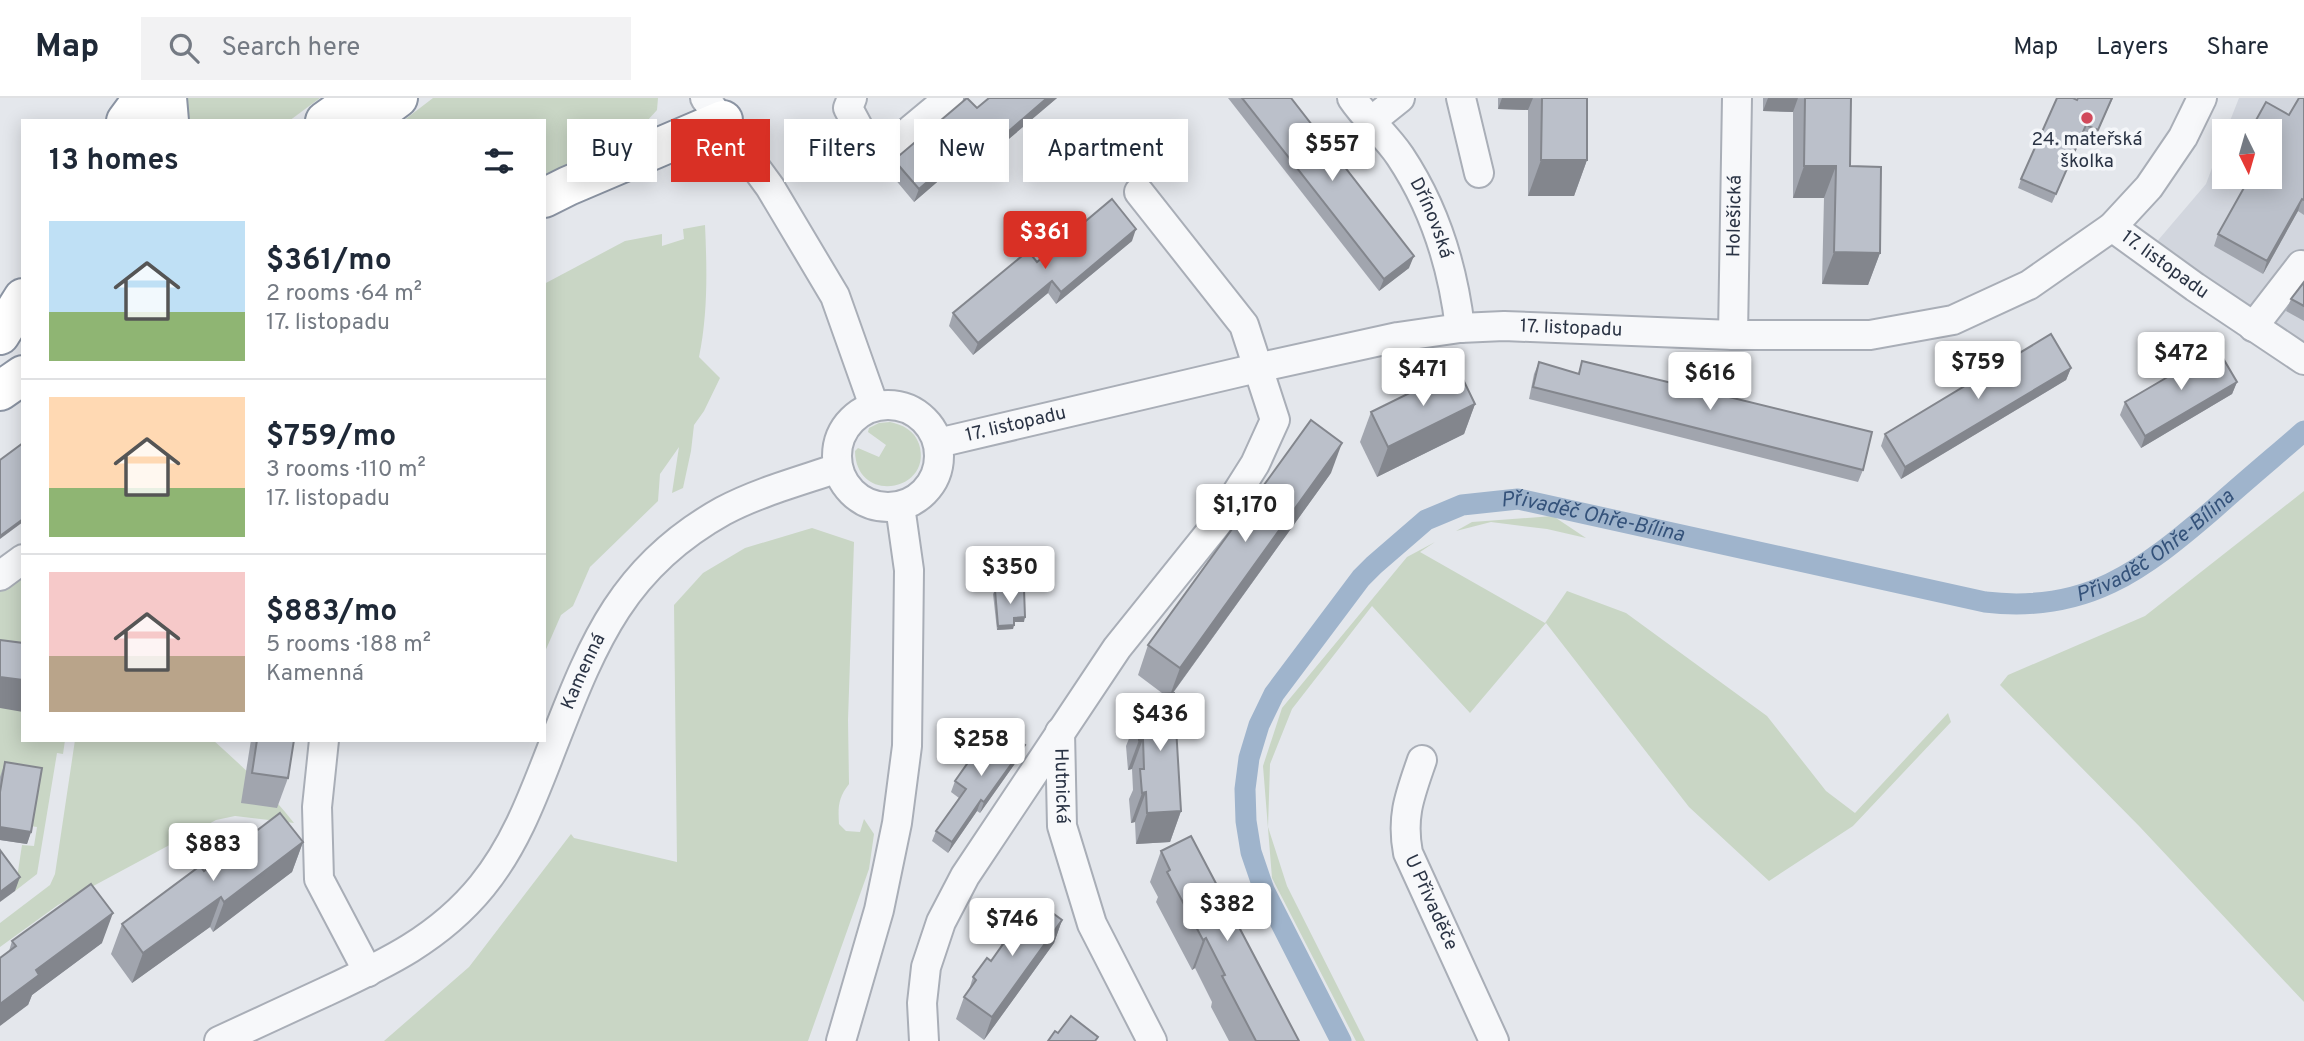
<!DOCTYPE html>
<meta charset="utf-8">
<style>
:root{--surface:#fff;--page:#f2f2f3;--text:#1f2937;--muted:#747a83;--line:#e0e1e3;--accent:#d93025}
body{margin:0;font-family:Overpass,sans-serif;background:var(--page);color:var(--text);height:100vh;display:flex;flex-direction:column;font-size:26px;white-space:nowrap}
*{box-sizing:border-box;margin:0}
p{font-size:23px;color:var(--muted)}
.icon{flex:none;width:38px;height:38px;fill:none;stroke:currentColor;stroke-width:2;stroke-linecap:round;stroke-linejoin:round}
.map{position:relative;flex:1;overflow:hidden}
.sheet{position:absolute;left:21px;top:21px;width:525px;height:623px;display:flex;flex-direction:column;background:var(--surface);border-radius:0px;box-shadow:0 4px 18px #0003}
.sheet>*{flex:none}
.top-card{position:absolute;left:567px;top:21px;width:665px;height:63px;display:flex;gap:14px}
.needle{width:46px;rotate:175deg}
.controls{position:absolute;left:2212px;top:21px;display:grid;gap:14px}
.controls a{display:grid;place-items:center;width:70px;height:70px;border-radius:0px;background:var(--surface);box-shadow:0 4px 18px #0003;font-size:35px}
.price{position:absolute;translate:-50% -60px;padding:0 16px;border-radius:7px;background:#fff;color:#222;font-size:23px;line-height:46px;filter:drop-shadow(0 2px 4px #0008)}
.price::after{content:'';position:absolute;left:50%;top:42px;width:21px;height:16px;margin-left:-10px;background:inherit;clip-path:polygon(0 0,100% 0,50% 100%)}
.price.current{background:var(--accent);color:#fff}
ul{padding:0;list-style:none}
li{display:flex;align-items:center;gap:21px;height:175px;padding:0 28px}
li+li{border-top:2px solid var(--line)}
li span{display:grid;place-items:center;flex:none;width:196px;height:140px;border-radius:0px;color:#555}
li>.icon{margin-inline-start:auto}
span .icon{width:84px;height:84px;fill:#fffc;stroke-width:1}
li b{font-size:30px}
h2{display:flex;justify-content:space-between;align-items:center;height:84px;padding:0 28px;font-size:30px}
.pill{padding:0 24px;border-radius:0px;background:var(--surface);box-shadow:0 4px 18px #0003;font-size:24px;line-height:63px}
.pill.current{background:var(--accent);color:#fff}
header{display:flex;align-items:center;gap:42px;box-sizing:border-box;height:98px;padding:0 35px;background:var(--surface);border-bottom:2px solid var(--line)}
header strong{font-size:33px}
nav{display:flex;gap:38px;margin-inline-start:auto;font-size:24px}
.search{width:490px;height:63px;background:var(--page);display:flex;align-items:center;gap:18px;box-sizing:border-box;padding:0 24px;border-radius:0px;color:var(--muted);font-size:26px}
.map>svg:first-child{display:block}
.built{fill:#d2d6de}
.green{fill:#c9d6c5}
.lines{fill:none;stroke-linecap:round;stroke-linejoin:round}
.canal{stroke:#9fb4cc;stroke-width:21}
.minor-casing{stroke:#a9aeb7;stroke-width:32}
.highway-casing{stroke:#8b94a3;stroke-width:42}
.minor{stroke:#f7f8fa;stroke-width:28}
.highway{stroke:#fff;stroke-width:38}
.wall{fill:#a1a5ae}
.shaded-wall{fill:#83868d}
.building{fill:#bbc0ca;stroke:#83868d;stroke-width:2}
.poi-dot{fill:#d1495b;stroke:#f4f6f9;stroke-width:2.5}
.labels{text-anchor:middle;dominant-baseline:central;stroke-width:7;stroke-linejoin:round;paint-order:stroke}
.poi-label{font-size:19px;fill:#2b3445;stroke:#f4f6f9}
.street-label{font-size:19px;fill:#2b3445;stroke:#f4f6f9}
.water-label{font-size:21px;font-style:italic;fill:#34527a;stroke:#f4f6f9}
</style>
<header>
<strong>Map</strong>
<div class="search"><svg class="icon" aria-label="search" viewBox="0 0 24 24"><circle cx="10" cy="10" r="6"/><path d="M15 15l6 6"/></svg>Search here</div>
<nav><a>Map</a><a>Layers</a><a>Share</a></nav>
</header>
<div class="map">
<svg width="2304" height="943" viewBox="0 0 2304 943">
<rect width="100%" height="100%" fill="#e4e7ec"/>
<polygon class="built" points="2239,0 2304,0 2304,247 2154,147 2206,86 2224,38 2224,79 2270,79 2270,33 2226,33"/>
<g class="green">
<polygon points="176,0 320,0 289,23 179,23"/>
<polygon points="433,0 658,0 657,12 637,34 600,62 544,89 544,23 403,23"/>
<path d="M 705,127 C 707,171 708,216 699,259 L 720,280 L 704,313 L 694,327 L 691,353 L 683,390 L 672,395 L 679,349 L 660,376 L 658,403 L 590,469 L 573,508 L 561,517 L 544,556 L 544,186 L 625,143 L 662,136 L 662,148 L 684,141 L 683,131 Z"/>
<path d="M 890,324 C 903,327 914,332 919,346 C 934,393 856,408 855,353 L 858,350 L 879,359 L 886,347 L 868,334 L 869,330 L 879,325 Z"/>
<polygon points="2304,393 2304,904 2140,729 2000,587 2008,577 2145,518"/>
<polygon points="1553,418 1586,440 1547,431 1491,424 1456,433 1472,424"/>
<path d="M 812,430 L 854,444 L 848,622 L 849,686 C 838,700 838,709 839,726 L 846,733 L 860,734 L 864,721 L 874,736 L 869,771 L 808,943 L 384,943 L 469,869 L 571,736 L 574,740 L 677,764 L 674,507 L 703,475 L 745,450 Z"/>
<polygon points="1435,444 1420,454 1545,525 1567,493 1626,515 1767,618 1826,693 1855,715 1948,615 1951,624 1853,728 1769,783 1689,709 1546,525 1470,615 1372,508 1292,611 1270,666 1268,729 1287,788 1365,943 1356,943 1272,780 1263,668 1282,610 1407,459"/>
<polygon points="23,475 23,642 65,642 63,656 57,655 37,776 15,793 22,747 34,748 37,729 30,728 38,669 21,666 18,680 0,682 0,491"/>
<path d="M 75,642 L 213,642 C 242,668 270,694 294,725 L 235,718 L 216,722 L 58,807 L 0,849 L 0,825 L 50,787 L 55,776 Z"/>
</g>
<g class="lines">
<path class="canal" id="s1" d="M 1341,943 L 1264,792 L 1251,754 L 1246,723 L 1245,691 L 1249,660 L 1259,627 L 1274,596 L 1361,480 L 1374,467 L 1426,422 L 1462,407 L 1518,401 L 1985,504 C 2086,516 2142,473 2215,410 C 2244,384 2274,359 2304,333"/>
<defs>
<g id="minor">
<polyline points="705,0 770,89 835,198 874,308"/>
<polyline points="852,0 848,10 863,38 896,44 949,0"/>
<path id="s2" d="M 1352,0 C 1366,21 1386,37 1400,58 C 1434,109 1453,170 1460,230"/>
<polyline points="1461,0 1479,75"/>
<polyline points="1370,24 1400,0"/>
<path id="s3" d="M 2112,129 L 2195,189 L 2304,262"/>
<polyline points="2253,229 2301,167"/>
<path id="s4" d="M 1733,237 L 1737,0"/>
<circle cx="888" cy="358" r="51"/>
<path id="s5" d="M 938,345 L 1257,270 L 1398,239 L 1460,230 L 1504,228 L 1733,237 L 1870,237 L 1953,222 L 2029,187 L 2112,129 L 2149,89 L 2183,39 L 2202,0"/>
<polyline points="0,478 23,461"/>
<path id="s6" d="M 1060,634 L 1062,728 L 1092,826 L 1152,943"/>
<polyline points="324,642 317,709 319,781 368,874"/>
<path id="s7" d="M 1422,662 C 1410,697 1401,718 1408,755 L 1494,943"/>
<path id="s8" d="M 219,943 C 254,927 290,910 325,894 C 385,866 439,841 482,788 C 517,745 535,693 555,642 C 594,542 624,468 723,413 C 759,394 800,383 838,370"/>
<polyline points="841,943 879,812 897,725 907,648 909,472 900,408"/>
<polyline points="924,943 922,905 926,869 941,824 965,778 1117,550 1219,423 1255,366 1275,322 1244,227 1139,94"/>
</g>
<g id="highway">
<polyline points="167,0 169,23"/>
<polyline points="126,23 143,0"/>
<polyline points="325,23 357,0"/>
<polyline points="367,23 398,0"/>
<polyline points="544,100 568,88 723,22"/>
<polyline points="0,237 23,200"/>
<polyline points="0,293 23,277"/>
</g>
</defs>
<use href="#minor" class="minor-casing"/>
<use href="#highway" class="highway-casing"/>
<use href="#minor" class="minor"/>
<use href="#highway" class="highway"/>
</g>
<g class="wall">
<polygon points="989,0 1057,0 997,51 988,40 914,104 889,74 894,62 977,10"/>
<polygon points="1228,0 1291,0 1409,170 1379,193"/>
<polygon points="1498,0 1587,0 1587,62 1574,98 1528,98 1528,12 1498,11"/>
<polygon points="1763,0 1851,0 1850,68 1880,155 1868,187 1822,186 1824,100 1793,100 1793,14 1763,13"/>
<polygon points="2078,0 2113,0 2094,41 2083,36 2052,105 2018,90 2021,81"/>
<polygon points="2304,0 2304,117 2298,113 2263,176 2214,148 2218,136 2270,79 2270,33 2289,17"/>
<polygon points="1132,143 1056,206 1048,195 973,257 949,228 953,215 1037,164"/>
<polygon points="2304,184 2304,223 2286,213 2291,201"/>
<polygon points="1582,263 1863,372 1858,384 1529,301 1534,276 1539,264 1578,276"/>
<polygon points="2071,270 2066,282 1901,381 1881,348 1885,336"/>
<polygon points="2237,284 2232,296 2141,350 2120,317 2125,304"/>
<polygon points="1475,306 1464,336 1377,379 1360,344 1371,314"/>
<polygon points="1331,375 1173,595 1181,713 1170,744 1136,746 1135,724 1131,725 1129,701 1133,692 1132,671 1128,672 1126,648 1130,638 1129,627 1140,597 1162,595 1138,577 1148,547"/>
<polygon points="995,492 1024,524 1014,524 1013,531 997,532 993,496"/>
<polygon points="251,642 294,642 288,680 277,710 241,705"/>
<polygon points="1025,647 1021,657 980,715 977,713 948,755 932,743 936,733 959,700 951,694 955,683"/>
<polygon points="5,664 31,734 27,746 0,742 0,679"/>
<polygon points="303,744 292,774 213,834 210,829 132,885 111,856 122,826 204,773"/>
<polygon points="1161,753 1299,943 1229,943 1211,909 1212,904 1195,870 1192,872 1156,804 1158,799 1150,784"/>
<polygon points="1021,820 1062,822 1054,845 984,942 956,921 964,899 969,892 973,879 991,863 1000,850 1005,836"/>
<polygon points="12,843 102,845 32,897 28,907 9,853"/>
</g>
<g class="shaded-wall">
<polygon points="1047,0 1057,0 997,51 1002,39"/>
<polygon points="1502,0 1533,0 1528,12 1498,11"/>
<polygon points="1768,0 1798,0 1793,14 1763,13"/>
<polygon points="992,28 988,40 914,104 919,91"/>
<polygon points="1541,62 1587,62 1574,98 1528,98"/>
<polygon points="1804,68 1836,68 1824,100 1793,100"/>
<polygon points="2302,101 2298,113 2263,176 2267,163"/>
<polygon points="1136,131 1132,143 1056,206 1061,194"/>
<polygon points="1834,154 1880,155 1868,187 1822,186"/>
<polygon points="1414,158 1409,170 1379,193 1384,181"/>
<polygon points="1052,183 1048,195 973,257 978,245"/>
<polygon points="2071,270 2066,282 1901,381 1905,369"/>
<polygon points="2237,284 2232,296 2141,350 2145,338"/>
<polygon points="1475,306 1464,336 1377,379 1388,349"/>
<polygon points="1342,345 1331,375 1169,600 1180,570"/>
<polygon points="23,421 23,424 0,441 0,438"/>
<polygon points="1025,519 1024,524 1013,524 1014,520"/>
<polygon points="1014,527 1013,531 997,532 998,528"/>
<polygon points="0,579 23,582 23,614 0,610"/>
<polygon points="1143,641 1132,671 1128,672 1139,642"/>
<polygon points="1025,647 1021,657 980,715 984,704"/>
<polygon points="1146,694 1135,724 1131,725 1142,695"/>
<polygon points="981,702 977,713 948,755 952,744"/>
<polygon points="1181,713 1170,744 1136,746 1147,715"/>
<polygon points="0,729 31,734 27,746 0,742"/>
<polygon points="303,744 292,774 213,834 224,804"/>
<polygon points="20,779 15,793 0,804 0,794"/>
<polygon points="221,799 210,829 132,885 143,855"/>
<polygon points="113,815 102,845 32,897 28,907 0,928 0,906 36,872"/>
<polygon points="1062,822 1054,845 984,942 992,919"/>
<polygon points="1206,840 1195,870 1192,872 1203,842"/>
</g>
<g class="building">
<polygon points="967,0 977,10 989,0 1047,0 1002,39 992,28 919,91 894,62"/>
<polygon points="1242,0 1291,0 1414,158 1384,181"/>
<polygon points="1542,0 1587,0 1587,62 1541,62"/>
<polygon points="1805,0 1851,0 1850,68 1881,69 1880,155 1834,154 1836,68 1804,68"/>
<polygon points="2057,0 2073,0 2077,2 2078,0 2112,0 2098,32 2086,27 2056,96 2021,81"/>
<polygon points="2299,0 2304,0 2304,102 2302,101 2267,163 2218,136 2250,79 2270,79 2270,52 2273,46 2270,45 2270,33 2250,33 2266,4 2289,17"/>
<polygon points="1112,101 1136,131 1061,194 1052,183 978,245 953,215 1028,153 1037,164"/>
<polygon points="2304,184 2304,208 2291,201"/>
<polygon points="2051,236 2071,270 1905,369 1885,336"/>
<polygon points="2217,250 2237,284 2145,338 2125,304"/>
<polygon points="1582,263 1872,334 1863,372 1533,289 1539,264 1579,276"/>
<polygon points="1458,271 1475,306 1388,349 1371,314"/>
<polygon points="1311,322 1342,345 1180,570 1148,547"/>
<polygon points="23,345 23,421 0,438 0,362"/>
<polygon points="1024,491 1025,519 1014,520 1014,527 998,528 995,492"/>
<polygon points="0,542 23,545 23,582 0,579"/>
<polygon points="1174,595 1181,713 1147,715 1146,694 1142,695 1140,671 1144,671 1143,641 1139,642 1137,618 1141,618 1140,597"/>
<polygon points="995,626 1025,647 984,704 981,702 952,744 936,733 966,691 955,683"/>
<polygon points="257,642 294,642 288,680 252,675"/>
<polygon points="5,664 42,670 31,734 0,729 0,694"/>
<polygon points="280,715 303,744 224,804 221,799 143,855 122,826 200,768 204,773"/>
<polygon points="1191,738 1299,943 1256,943 1222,878 1225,877 1206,840 1203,842 1178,795 1167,774 1170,772 1161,753"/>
<polygon points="0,752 20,779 0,794"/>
<polygon points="91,786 113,815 36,872 39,877 0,906 0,860 16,848 12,843"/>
<polygon points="1035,802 1062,822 992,919 964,899 976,882 973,879 987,860 991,863 1008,839 1005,836 1018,818 1021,820"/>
<polygon points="1071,918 1098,939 1095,943 1048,943 1055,933 1058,935"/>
</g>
<circle class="poi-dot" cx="2087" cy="20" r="7"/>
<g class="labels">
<g class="poi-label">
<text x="2087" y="42">24. mateřská<tspan x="2087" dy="22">školka</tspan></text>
</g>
<g class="street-label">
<text stroke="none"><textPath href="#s4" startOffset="119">Holešická</textPath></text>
<text stroke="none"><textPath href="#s2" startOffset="145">Dřínovská</textPath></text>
<text stroke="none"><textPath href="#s3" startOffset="65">17. listopadu</textPath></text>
<text stroke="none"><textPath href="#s5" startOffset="646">17. listopadu</textPath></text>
<text stroke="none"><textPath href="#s5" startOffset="80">17. listopadu</textPath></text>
<text stroke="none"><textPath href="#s8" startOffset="546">Kamenná</textPath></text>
<text stroke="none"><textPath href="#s6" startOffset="54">Hutnická</textPath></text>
<text stroke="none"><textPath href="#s7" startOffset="150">U Přivaděče</textPath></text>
</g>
<g class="water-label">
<text stroke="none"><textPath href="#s1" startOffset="777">Přivaděč Ohře-Bílina</textPath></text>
<text stroke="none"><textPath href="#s1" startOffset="1365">Přivaděč Ohře-Bílina</textPath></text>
</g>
</g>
</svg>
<div class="controls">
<a><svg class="needle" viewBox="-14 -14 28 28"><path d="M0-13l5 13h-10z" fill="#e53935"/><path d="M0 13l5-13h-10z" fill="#747a83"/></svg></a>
</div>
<b class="price" style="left:1332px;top:85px">$557</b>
<b class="price current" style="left:1045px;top:173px">$361</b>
<b class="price" style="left:2181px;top:294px">$472</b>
<b class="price" style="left:1978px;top:303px">$759</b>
<b class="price" style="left:1423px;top:310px">$471</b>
<b class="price" style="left:1710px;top:314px">$616</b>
<b class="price" style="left:1245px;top:446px">$1,170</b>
<b class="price" style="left:1010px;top:508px">$350</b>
<b class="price" style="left:1160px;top:655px">$436</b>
<b class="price" style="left:981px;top:680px">$258</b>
<b class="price" style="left:213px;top:785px">$883</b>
<b class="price" style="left:1227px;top:845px">$382</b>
<b class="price" style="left:1012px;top:860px">$746</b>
<div class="top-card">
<a class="pill">Buy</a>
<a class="pill current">Rent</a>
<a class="pill">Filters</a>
<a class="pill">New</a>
<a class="pill">Apartment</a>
</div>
<section class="sheet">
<h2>13 homes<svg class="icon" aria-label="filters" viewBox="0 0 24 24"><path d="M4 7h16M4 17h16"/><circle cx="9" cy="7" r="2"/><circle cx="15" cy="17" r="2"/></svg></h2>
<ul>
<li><span style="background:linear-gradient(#bfe0f5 65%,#8fb573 0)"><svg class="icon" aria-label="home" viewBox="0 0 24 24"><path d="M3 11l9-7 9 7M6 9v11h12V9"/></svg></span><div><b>$361/mo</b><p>2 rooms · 64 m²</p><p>17. listopadu</p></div></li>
<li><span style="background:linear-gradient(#ffd9b3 65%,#8fb573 0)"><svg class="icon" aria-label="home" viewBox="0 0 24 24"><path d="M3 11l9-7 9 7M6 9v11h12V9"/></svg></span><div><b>$759/mo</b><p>3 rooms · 110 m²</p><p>17. listopadu</p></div></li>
<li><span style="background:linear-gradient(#f6c9c9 60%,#b9a48a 0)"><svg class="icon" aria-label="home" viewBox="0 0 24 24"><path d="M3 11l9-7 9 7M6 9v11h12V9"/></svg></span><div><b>$883/mo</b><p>5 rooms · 188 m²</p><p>Kamenná</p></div></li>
</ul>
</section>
</div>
